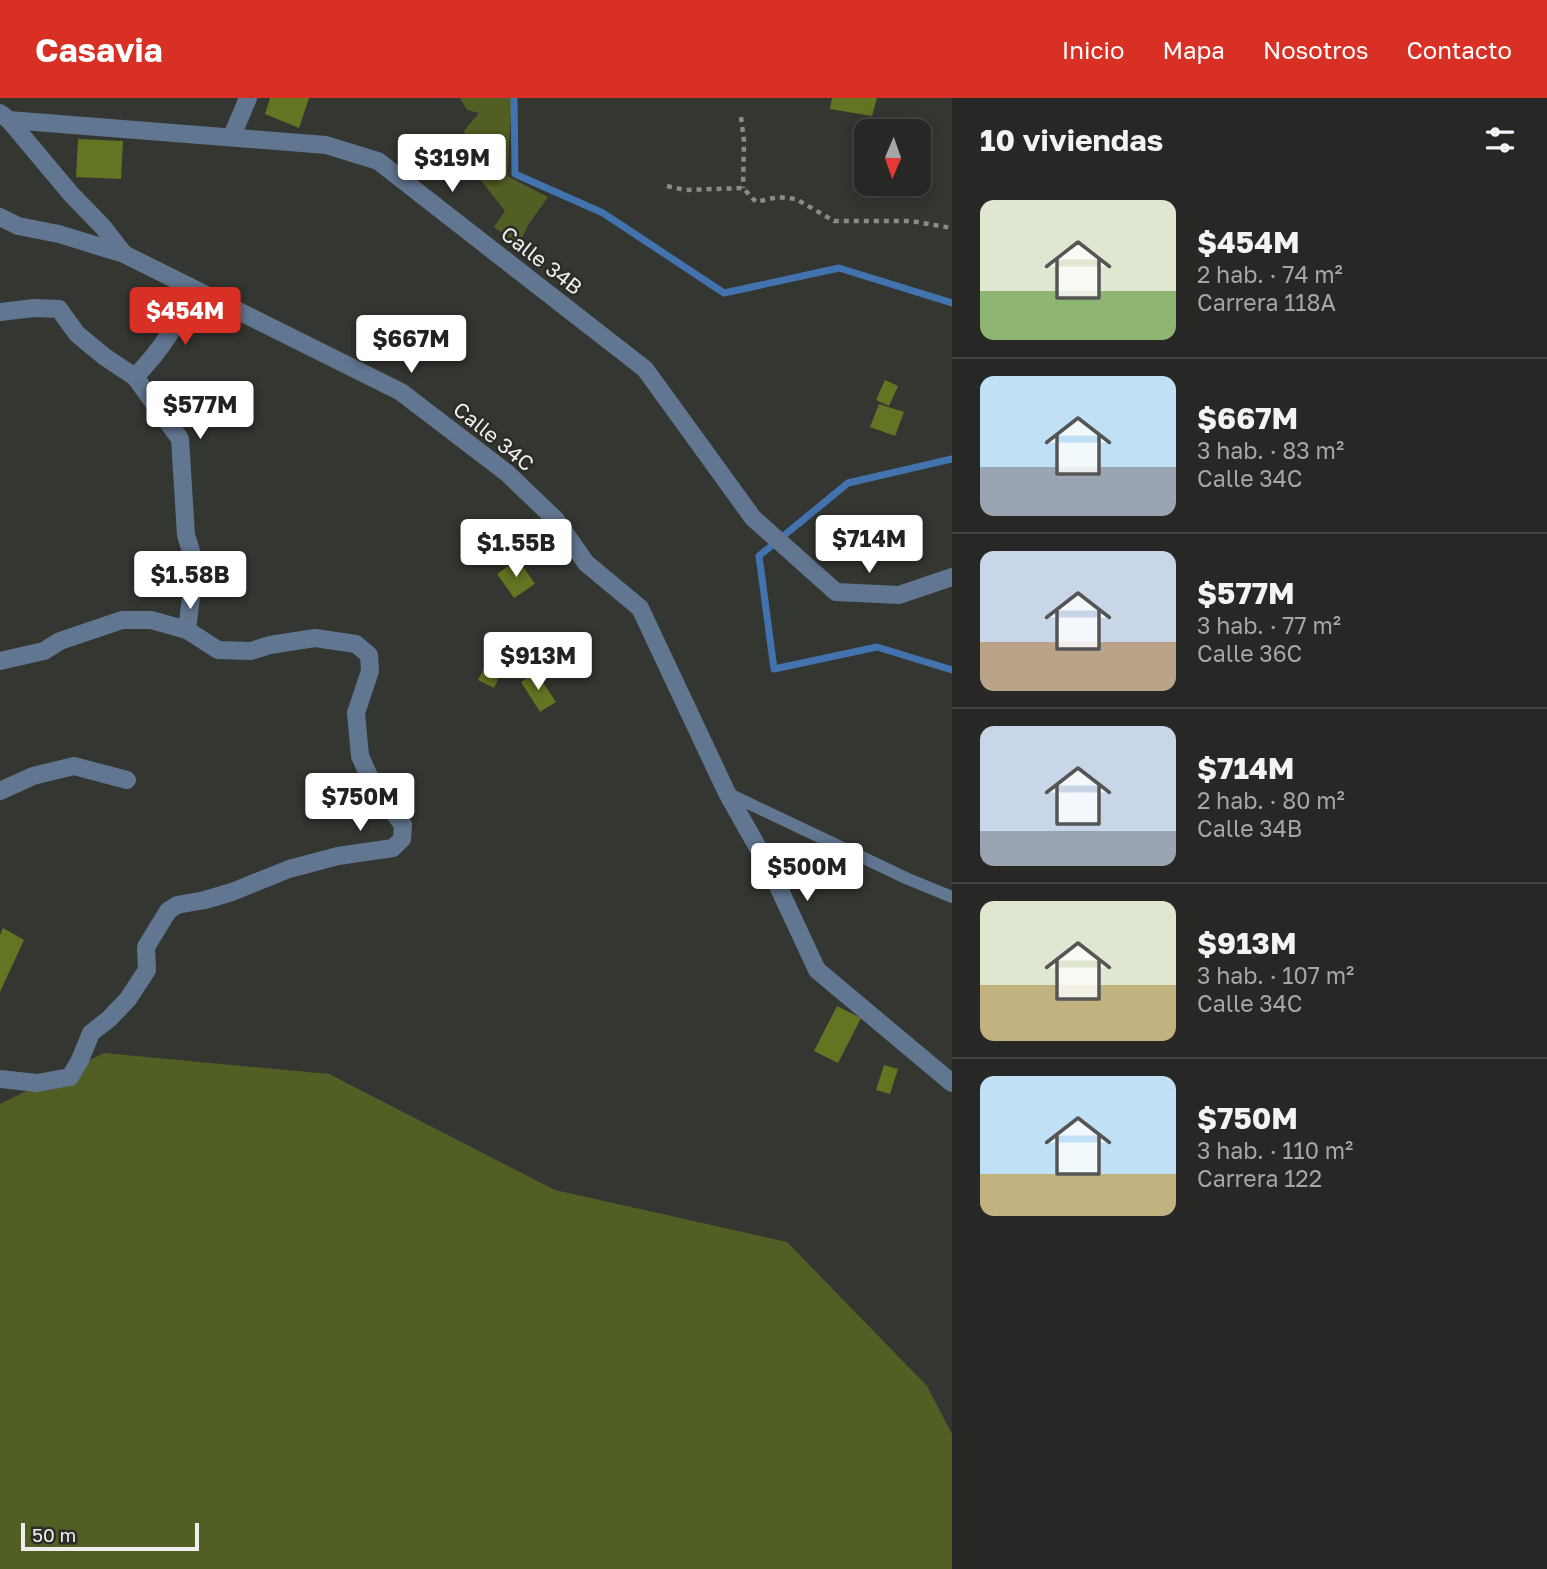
<!DOCTYPE html>
<html lang="es">
<meta charset="utf-8">
<style>
:root{--surface:#272825;--page:#2f302d;--text:#f1f3f6;--muted:#a4a6a7;--line:#434442;--accent:#d93025}
body{margin:0;font-family:"Golos Text",sans-serif;background:var(--page);color:var(--text);height:100vh;display:flex;flex-direction:column;font-size:26px;white-space:nowrap}
*{box-sizing:border-box;margin:0}
p{font-size:23px;color:var(--muted)}
.icon{flex:none;width:38px;height:38px;fill:none;stroke:currentColor;stroke-width:2;stroke-linecap:round;stroke-linejoin:round}
.map{position:relative;flex:1;overflow:hidden}
.side{display:flex;flex-direction:column;background:var(--surface);width:595px}
.side>*{flex:none}
.needle{width:46px;rotate:182deg}
.fabs{position:absolute;left:854px;top:21px;display:grid;gap:14px}
.fabs a{display:grid;place-items:center;width:77px;height:77px;border-radius:14px;background:var(--surface);box-shadow:0 4px 18px #0003,0 0 0 2px var(--line);font-size:35px}
.scale{position:absolute;left:21px;bottom:18px;width:178px;box-sizing:border-box;padding-left:7px;border:4px solid #eeefec;border-top:0;font-size:19px;line-height:24px;white-space:nowrap;color:#eeefec;-webkit-text-stroke:5px #2a2c27;paint-order:stroke}
.price{position:absolute;translate:-50% -60px;padding:0 16px;border-radius:7px;background:#fff;color:#222;font-size:23px;line-height:46px;filter:drop-shadow(0 2px 4px #0008)}
.price::after{content:'';position:absolute;left:50%;top:42px;width:21px;height:16px;margin-left:-10px;background:inherit;clip-path:polygon(0 0,100% 0,50% 100%)}
.price.on{background:var(--accent);color:#fff}
ul{padding:0;list-style:none}
li{display:flex;align-items:center;gap:21px;height:175px;padding:0 28px}
li+li{border-top:2px solid var(--line)}
li span{display:grid;place-items:center;flex:none;width:196px;height:140px;border-radius:14px;color:#555}
li>.icon{margin-inline-start:auto}
span .icon{width:84px;height:84px;fill:#fffc;stroke-width:1}
li b{font-size:30px}
h2{display:flex;justify-content:space-between;align-items:center;height:84px;padding:0 28px;font-size:30px}
header{display:flex;align-items:center;gap:42px;box-sizing:border-box;height:98px;padding:0 35px;background:var(--accent);color:#fff}
header strong{font-size:33px}
nav{display:flex;gap:38px;margin-inline-start:auto;font-size:24px}
main{display:flex;flex:1;min-height:0}
.map>svg:first-child{display:block}
.green{fill:#525f24}
.lines{fill:none;stroke-linecap:round;stroke-linejoin:round}
.stream{stroke:#4373ae;stroke-width:7}
.building{fill:#637423}
.path{stroke:#8a8b87;stroke-width:4.5;stroke-dasharray:5 5;stroke-linecap:butt}
.lane{stroke:#617690;stroke-width:12}
.street{stroke:#617690;stroke-width:18}
.labels{text-anchor:middle;dominant-baseline:central;stroke-width:5;stroke-linejoin:round;paint-order:stroke}
.street-label{font-size:21px;fill:#eeefec;stroke:#2a2c27}
</style>
<header>
<strong>Casavia</strong>
<nav><a>Inicio</a><a>Mapa</a><a>Nosotros</a><a>Contacto</a></nav>
</header>
<main>
<div class="map">
<svg width="952" height="1471" viewBox="0 0 952 1471">
<rect width="100%" height="100%" fill="#343631"/>
<g class="green">
<polygon points="460,0 512,0 507,78 548,99 528,127 519,147 494,129 505,113 475,75 464,33 479,15 467,12"/>
<polygon points="104,955 329,976 555,1092 787,1144 927,1288 952,1336 952,1471 0,1471 0,1006"/>
</g>
<g class="lines">
<g class="stream">
<polyline points="514,0 515,76 603,115 724,195 839,170 952,205"/>
<polyline points="952,361 848,385 759,458 774,571 877,549 952,572"/>
</g>
</g>
<g class="building">
<polygon points="270,0 309,0 299,30 265,16"/>
<polygon points="832,0 877,0 872,18 830,11"/>
<polygon points="78,41 123,43 121,81 76,79"/>
<polygon points="885,282 898,288 889,308 876,302"/>
<polygon points="879,306 904,314 895,338 870,329"/>
<polygon points="518,461 535,486 514,500 497,476"/>
<polygon points="487,565 502,573 494,590 478,582"/>
<polygon points="536,574 556,604 540,614 521,584"/>
<polygon points="3,830 24,842 0,894 0,837"/>
<polygon points="837,908 861,920 838,965 814,953"/>
<polygon points="884,967 898,971 890,996 876,992"/>
</g>
<g class="lines">
<g class="path">
<polyline points="741,19 744,43 743,90"/>
<polyline points="667,88 685,92 743,90 756,104 778,99 796,101 834,123 911,123 952,130"/>
</g>
<polyline class="lane" points="727,695 908,781 952,799"/>
<g class="street">
<polyline points="0,15 9,22 326,47 378,63 645,271 753,420 836,494 899,497 952,479"/>
<polyline points="9,22 71,96 103,129 124,156"/>
<polyline points="232,38 248,0"/>
<polyline points="0,119 18,128 59,136 124,156 401,294 507,375 555,421 586,465 640,510 727,695 770,771 817,872 952,985"/>
<polyline points="0,214 34,210 59,211 77,236 105,259 135,279 180,341 186,437 195,466 187,532"/>
<path d="M 135,279 C 161,252 178,226 193,191"/>
<polyline points="0,563 44,553 60,543 122,522 151,522 187,532 218,552 251,553 270,547 315,540 356,546 369,557 370,573 356,615 360,658 373,687 403,727 402,741 393,750 338,758 289,771 232,794 205,802 177,807 168,813 146,849 147,872 128,901 109,921 91,935 80,962 70,979 37,985 0,981"/>
<polyline points="0,693 33,678 74,668 127,682"/>
</g>
</g>
<g class="labels">
<g class="street-label">
<text transform="translate(542 162) rotate(38)">Calle 34B</text>
<text transform="translate(494 338) rotate(39)">Calle 34C</text>
</g>
</g>
</svg>
<div class="fabs">
<a><svg class="needle" viewBox="-14 -14 28 28"><path d="M0-13l5 13h-10z" fill="#e53935"/><path d="M0 13l5-13h-10z" fill="#a4a6a7"/></svg></a>
</div>
<div class="scale">50 m</div>
<b class="price" style="left:452px;top:96px">$319M</b>
<b class="price on" style="left:185px;top:249px">$454M</b>
<b class="price" style="left:411px;top:277px">$667M</b>
<b class="price" style="left:200px;top:343px">$577M</b>
<b class="price" style="left:869px;top:477px">$714M</b>
<b class="price" style="left:516px;top:481px">$1.55B</b>
<b class="price" style="left:190px;top:513px">$1.58B</b>
<b class="price" style="left:538px;top:594px">$913M</b>
<b class="price" style="left:360px;top:735px">$750M</b>
<b class="price" style="left:807px;top:805px">$500M</b>
</div>
<section class="side">
<h2>10 viviendas<svg class="icon" aria-label="filters" viewBox="0 0 24 24"><path d="M4 7h16M4 17h16"/><circle cx="9" cy="7" r="2"/><circle cx="15" cy="17" r="2"/></svg></h2>
<ul>
<li><span style="background:linear-gradient(#dfe7d0 65%,#8fb573 0)"><svg class="icon" aria-label="home" viewBox="0 0 24 24"><path d="M3 11l9-7 9 7M6 9v11h12V9"/></svg></span><div><b>$454M</b><p>2 hab. · 74 m²</p><p>Carrera 118A</p></div></li>
<li><span style="background:linear-gradient(#bfe0f5 65%,#9aa5b1 0)"><svg class="icon" aria-label="home" viewBox="0 0 24 24"><path d="M3 11l9-7 9 7M6 9v11h12V9"/></svg></span><div><b>$667M</b><p>3 hab. · 83 m²</p><p>Calle 34C</p></div></li>
<li><span style="background:linear-gradient(#c9d6e8 65%,#b9a48a 0)"><svg class="icon" aria-label="home" viewBox="0 0 24 24"><path d="M3 11l9-7 9 7M6 9v11h12V9"/></svg></span><div><b>$577M</b><p>3 hab. · 77 m²</p><p>Calle 36C</p></div></li>
<li><span style="background:linear-gradient(#c9d6e8 75%,#9aa5b1 0)"><svg class="icon" aria-label="home" viewBox="0 0 24 24"><path d="M3 11l9-7 9 7M6 9v11h12V9"/></svg></span><div><b>$714M</b><p>2 hab. · 80 m²</p><p>Calle 34B</p></div></li>
<li><span style="background:linear-gradient(#dfe7d0 60%,#c2b280 0)"><svg class="icon" aria-label="home" viewBox="0 0 24 24"><path d="M3 11l9-7 9 7M6 9v11h12V9"/></svg></span><div><b>$913M</b><p>3 hab. · 107 m²</p><p>Calle 34C</p></div></li>
<li><span style="background:linear-gradient(#bfe0f5 70%,#c2b280 0)"><svg class="icon" aria-label="home" viewBox="0 0 24 24"><path d="M3 11l9-7 9 7M6 9v11h12V9"/></svg></span><div><b>$750M</b><p>3 hab. · 110 m²</p><p>Carrera 122</p></div></li>
</ul>
</section>
</main>
